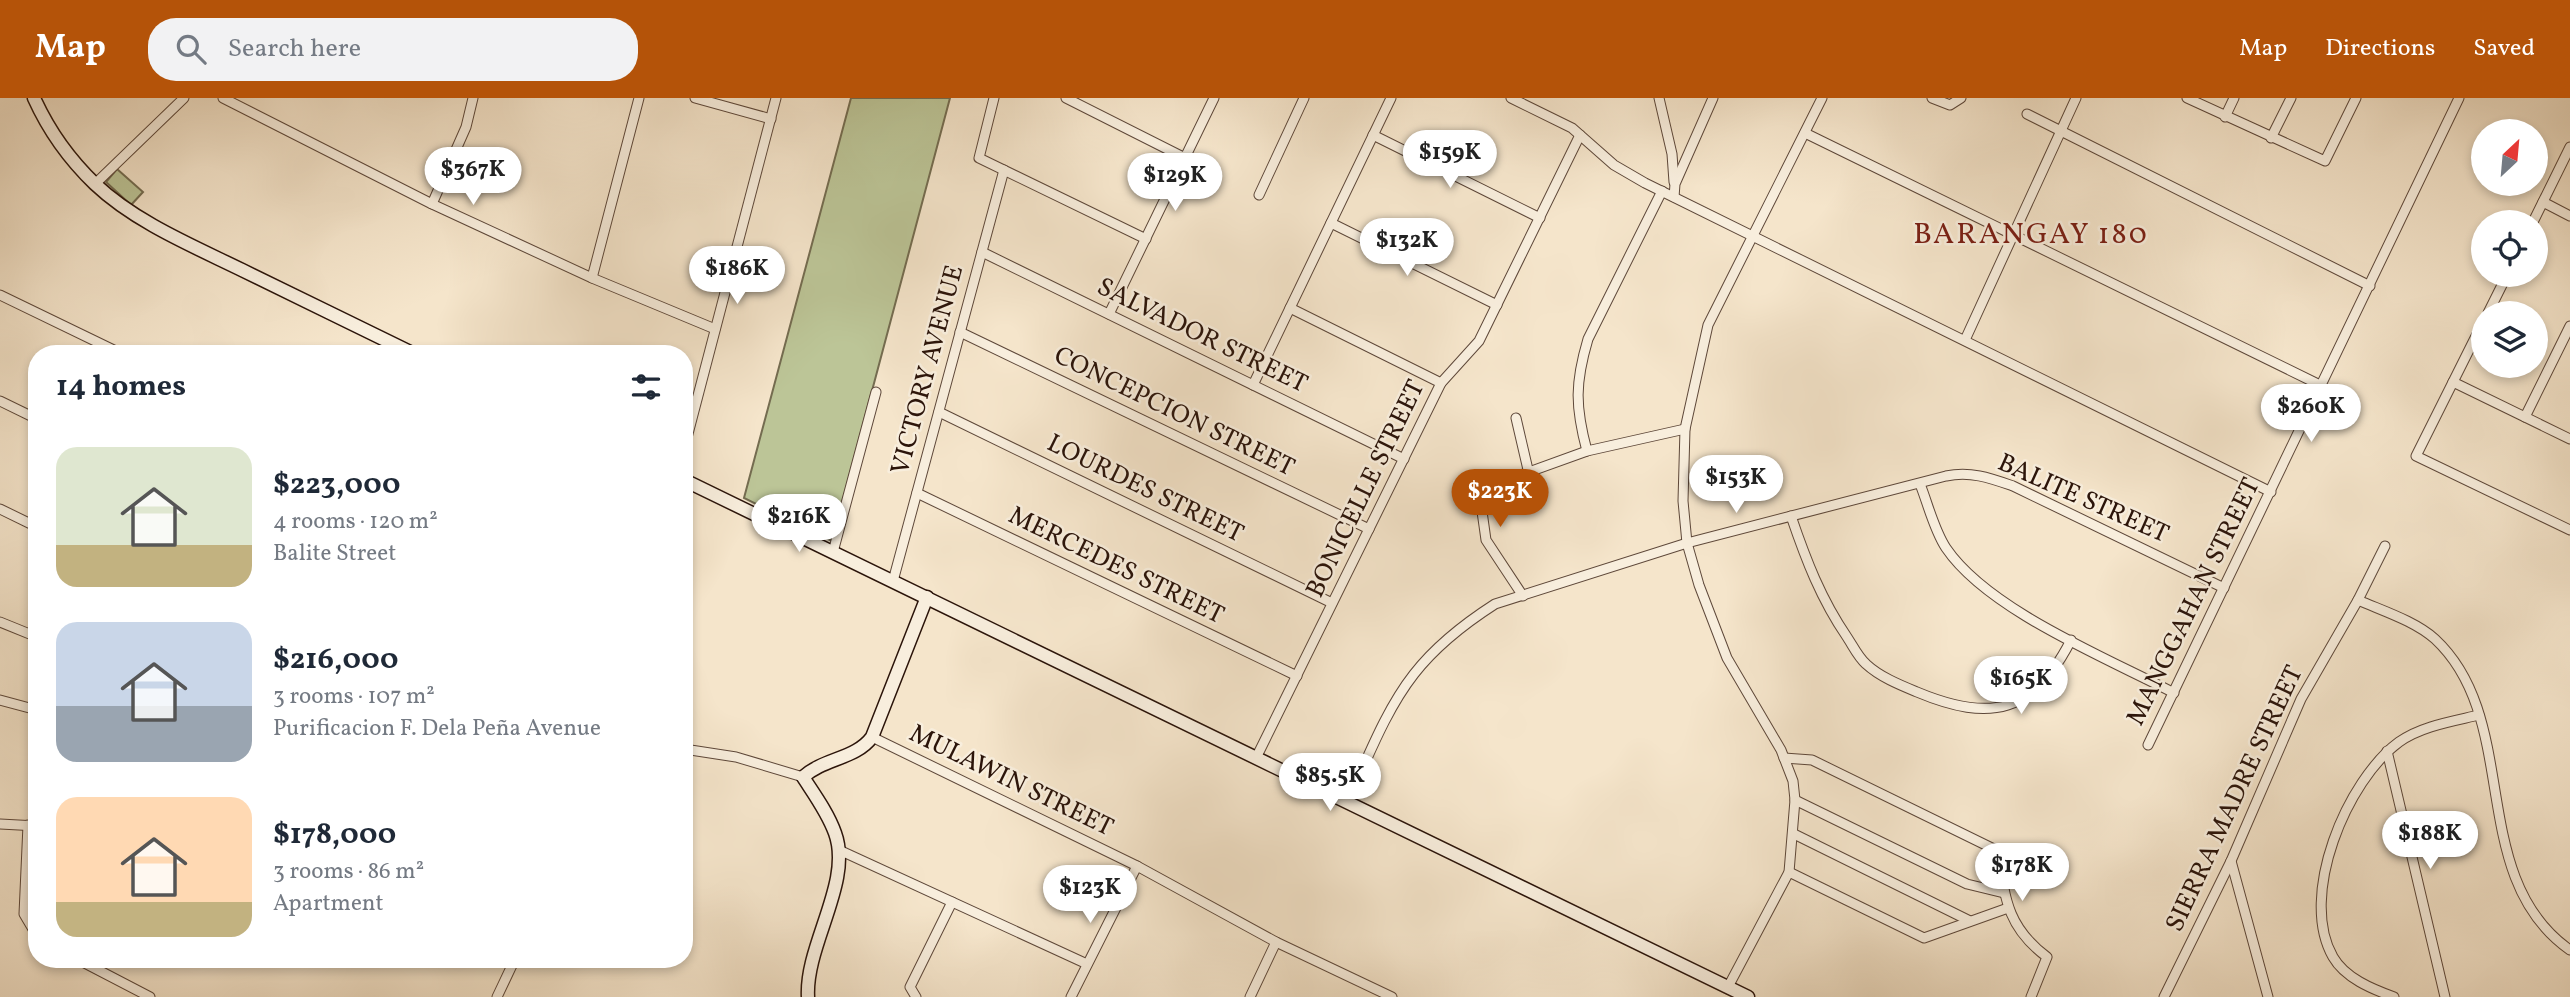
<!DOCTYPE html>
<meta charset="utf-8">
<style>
:root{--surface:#fff;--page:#f2f2f3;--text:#1f2937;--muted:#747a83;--accent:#b45309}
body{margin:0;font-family:Vollkorn,serif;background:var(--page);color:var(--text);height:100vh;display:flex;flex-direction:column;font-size:26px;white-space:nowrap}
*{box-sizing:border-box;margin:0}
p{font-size:23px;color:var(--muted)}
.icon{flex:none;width:38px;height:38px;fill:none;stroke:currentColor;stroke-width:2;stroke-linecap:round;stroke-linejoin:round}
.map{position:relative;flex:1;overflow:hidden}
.sheet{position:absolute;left:28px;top:247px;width:665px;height:623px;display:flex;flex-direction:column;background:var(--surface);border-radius:28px;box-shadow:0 4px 10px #0003}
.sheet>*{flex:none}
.needle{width:46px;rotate:26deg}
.fabs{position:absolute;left:2471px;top:21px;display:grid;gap:14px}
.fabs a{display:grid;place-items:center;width:77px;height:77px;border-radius:50%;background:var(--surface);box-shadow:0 4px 10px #0003;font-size:35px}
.price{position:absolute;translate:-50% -60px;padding:0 16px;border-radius:24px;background:#fff;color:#222;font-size:23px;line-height:46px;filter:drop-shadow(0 2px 4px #0008)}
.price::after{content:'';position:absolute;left:50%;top:42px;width:21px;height:16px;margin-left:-10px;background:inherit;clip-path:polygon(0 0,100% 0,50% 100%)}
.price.current{background:var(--accent);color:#fff}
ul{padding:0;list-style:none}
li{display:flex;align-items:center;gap:21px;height:175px;padding:0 28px}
li span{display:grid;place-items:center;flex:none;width:196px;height:140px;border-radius:21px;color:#555}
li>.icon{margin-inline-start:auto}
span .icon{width:84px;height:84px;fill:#fffc;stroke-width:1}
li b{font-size:30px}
h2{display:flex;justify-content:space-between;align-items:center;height:84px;padding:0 28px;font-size:30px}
header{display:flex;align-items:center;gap:42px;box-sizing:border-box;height:98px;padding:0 35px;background:var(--accent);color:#fff}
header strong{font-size:33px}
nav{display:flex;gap:38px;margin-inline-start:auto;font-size:24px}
.search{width:490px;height:63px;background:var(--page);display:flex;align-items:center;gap:18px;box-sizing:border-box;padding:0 24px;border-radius:28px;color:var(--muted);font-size:26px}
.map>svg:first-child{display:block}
.green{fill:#bcc597;stroke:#746c50;stroke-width:2}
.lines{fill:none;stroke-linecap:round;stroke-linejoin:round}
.street-casing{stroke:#5e483a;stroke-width:11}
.secondary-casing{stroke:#2b140a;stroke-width:15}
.street{stroke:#f8eedd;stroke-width:9}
.secondary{stroke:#f8eedd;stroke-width:12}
.labels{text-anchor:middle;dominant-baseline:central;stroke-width:5;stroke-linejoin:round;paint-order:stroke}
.street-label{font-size:26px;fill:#2b140a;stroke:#f8eedd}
.quarter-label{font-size:30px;letter-spacing:2px;fill:#7a1f14;stroke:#f8eedd}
</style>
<header>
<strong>Map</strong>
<div class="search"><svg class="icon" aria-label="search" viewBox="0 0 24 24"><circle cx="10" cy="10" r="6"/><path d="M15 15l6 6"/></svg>Search here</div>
<nav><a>Map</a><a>Directions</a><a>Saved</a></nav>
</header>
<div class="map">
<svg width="2570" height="899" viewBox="0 0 2570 899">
<rect width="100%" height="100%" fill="#f5e5cb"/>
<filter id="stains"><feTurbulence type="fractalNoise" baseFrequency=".00286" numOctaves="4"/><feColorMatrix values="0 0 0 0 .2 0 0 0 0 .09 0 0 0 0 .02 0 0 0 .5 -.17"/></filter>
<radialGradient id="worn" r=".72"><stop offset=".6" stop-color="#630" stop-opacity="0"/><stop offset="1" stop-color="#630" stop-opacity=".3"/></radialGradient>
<g class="green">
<polygon points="851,0 950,0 832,443 744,400"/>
<polygon points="117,71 143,94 131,107 106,84"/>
</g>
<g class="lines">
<defs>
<g id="street">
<polyline points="223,0 432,106 592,180 715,231"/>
<polyline points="695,0 771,21"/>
<polyline points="994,0 979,60 1146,141"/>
<polyline points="1066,0 1185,60"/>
<polyline points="1511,0 1572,30 1614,67 1645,85 2271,394"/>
<polyline points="1659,0 1672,56 1674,84"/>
<polyline points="1932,0 1950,7 1961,0"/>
<polyline points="2187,0 2325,63 2356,0"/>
<polyline points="2027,16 2370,188"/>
<polyline points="2225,19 2234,0"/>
<polyline points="1805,35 2322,288"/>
<polyline points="1373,37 1540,120"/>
<polyline points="2271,40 2291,0"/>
<polyline points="95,86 184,0"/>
<polyline points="1259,97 1304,0"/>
<polyline points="1674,99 1675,86 1713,0"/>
<polyline points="2543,104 2570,118"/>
<polyline points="432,106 466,29 473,0"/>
<polyline points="2533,124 2570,49"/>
<polyline points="1331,125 1497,207"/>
<polyline points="982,154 1404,361"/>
<polyline points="592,180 639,0"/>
<polyline points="0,197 122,256"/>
<polyline points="1290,210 1441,285"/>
<polyline points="2488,215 2507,177"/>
<polyline points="1109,216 1214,0"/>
<polyline points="2483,224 2416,358 2570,432"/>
<polyline points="960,234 1369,431"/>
<polyline points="1965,242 2076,0"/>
<polyline points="2453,284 2570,341"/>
<polyline points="1253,287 1391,0"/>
<polyline points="0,303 37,321"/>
<polyline points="939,314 1332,505"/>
<polyline points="2525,319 2570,228"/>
<polyline points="1516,320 1529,376"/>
<polyline points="684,351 776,0"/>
<path d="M 1587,353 C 1575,308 1575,285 1588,241 L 1662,93"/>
<path d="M 1920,386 C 1928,406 1934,432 1946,450 C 1988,512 2107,560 2174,595"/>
<polyline points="917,395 1297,578"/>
<polyline points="0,411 37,429"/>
<path d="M 1791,418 C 1806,462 1821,501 1847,539 C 1853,548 1858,559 1866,566 C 1880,579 1900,587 1917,594 C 1991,625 2034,615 2071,542"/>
<polyline points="833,454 876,294"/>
<polyline points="893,483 1004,72"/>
<polyline points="1523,498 1486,442 1479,392 1587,353 1685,331"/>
<path d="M 2358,502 C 2383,513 2415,523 2435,541 C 2523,623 2465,778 2570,852"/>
<polyline points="0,524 37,539"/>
<polyline points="0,602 37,612"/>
<polyline points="872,639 1137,768 1276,844 1392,899"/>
<polyline points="2148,647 2459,0"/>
<polyline points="684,651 736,659 803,679"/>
<polyline points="2387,653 2445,899"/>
<polyline points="1256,660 1441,285 1479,243 1580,37"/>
<path d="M 1784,660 L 1812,662 L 1998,753 C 2005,801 2007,829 2047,859 L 2031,899"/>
<polyline points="1795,702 1967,786 2004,795"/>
<path d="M 1347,705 C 1367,662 1385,613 1414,576 C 1435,549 1467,524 1495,506 L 1687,445 L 1946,378 C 1971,373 1990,380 2013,388 L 2224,490"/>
<polyline points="0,726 37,728"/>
<polyline points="28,727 24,816 37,838"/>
<polyline points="1794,736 1970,823"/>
<polyline points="839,752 1087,866"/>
<polyline points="2231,763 2268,899"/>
<polyline points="1789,774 1924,840 2008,810"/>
<polyline points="77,861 150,899"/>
<polyline points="1728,889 1789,774 1795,702 1793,683 1781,652 1727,560 1699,487 1687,445 1683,403 1685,331 1708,227 1822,0"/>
<polyline points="497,899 515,861"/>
<polyline points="916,899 910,889 952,804"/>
<polyline points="1071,899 1137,768"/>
<polyline points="1250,899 1276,844"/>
<polyline points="2164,899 2231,763 2301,601 2358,502 2385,448"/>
<path d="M 2394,899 C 2372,891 2345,880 2333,859 C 2298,798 2347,682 2399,644 C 2421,628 2454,623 2479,617"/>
</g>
<g id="secondary">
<path d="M 34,0 C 48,31 70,62 95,86 C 135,124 193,148 242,172 C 299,200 357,228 414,256"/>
<polyline points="684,382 1748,899"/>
<path d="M 808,899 C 805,847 853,784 835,735 C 828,715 814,696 803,679 C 824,660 856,661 872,639 L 927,499"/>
</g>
</defs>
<use href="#street" class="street-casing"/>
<use href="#secondary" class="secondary-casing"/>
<use href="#street" class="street"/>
<use href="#secondary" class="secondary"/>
</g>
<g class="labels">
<g class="street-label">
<text transform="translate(1202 238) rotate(26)">SALVADOR STREET</text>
<text transform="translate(928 272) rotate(-75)">VICTORY AVENUE</text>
<text transform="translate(1174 314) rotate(26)">CONCEPCION STREET</text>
<text transform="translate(1145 391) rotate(26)">LOURDES STREET</text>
<text transform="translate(1366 391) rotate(-64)">BONICELLE STREET</text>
<text transform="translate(2083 401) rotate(24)">BALITE STREET</text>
<text transform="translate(1116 468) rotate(26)">MERCEDES STREET</text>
<text transform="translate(2194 504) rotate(-64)">MANGGAHAN STREET</text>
<text transform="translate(1011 683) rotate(26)">MULAWIN STREET</text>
<text transform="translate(2235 701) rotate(-65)">SIERRA MADRE STREET</text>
</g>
<g class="quarter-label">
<text x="2031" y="137">BARANGAY 180</text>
</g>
</g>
<rect width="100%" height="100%" filter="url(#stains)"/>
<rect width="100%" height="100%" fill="url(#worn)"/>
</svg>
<div class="fabs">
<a><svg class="needle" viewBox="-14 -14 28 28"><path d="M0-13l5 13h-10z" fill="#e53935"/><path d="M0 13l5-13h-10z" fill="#747a83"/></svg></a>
<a><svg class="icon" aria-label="locate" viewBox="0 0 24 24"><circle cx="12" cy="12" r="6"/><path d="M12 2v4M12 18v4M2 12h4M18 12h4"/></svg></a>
<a><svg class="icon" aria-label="layers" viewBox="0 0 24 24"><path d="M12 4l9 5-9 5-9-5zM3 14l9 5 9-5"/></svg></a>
</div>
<b class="price" style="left:1450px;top:92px">$159K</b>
<b class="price" style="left:473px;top:109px">$367K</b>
<b class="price" style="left:1175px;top:115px">$129K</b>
<b class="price" style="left:1407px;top:180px">$132K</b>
<b class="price" style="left:737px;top:208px">$186K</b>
<b class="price" style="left:2311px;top:346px">$260K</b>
<b class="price" style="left:1736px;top:417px">$153K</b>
<b class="price current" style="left:1500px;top:431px">$223K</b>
<b class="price" style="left:799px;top:456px">$216K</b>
<b class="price" style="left:2021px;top:618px">$165K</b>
<b class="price" style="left:1330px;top:715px">$85.5K</b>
<b class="price" style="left:2430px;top:773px">$188K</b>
<b class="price" style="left:2022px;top:805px">$178K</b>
<b class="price" style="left:1090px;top:827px">$123K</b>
<section class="sheet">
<h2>14 homes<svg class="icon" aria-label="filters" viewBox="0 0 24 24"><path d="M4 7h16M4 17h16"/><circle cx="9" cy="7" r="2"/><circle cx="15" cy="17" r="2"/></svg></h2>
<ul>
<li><span style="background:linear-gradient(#dfe7d0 70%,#c2b280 0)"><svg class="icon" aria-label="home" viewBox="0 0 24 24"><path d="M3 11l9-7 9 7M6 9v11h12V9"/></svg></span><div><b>$223,000</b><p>4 rooms · 120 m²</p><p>Balite Street</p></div></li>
<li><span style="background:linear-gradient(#c9d6e8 60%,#9aa5b1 0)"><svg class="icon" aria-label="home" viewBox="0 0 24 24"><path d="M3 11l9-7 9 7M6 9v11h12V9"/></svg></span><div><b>$216,000</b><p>3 rooms · 107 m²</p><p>Purificacion F. Dela Peña Avenue</p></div></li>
<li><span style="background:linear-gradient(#ffd9b3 75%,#c2b280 0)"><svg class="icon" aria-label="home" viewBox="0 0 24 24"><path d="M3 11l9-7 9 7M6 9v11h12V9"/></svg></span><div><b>$178,000</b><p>3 rooms · 86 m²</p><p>Apartment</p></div></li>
</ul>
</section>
</div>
